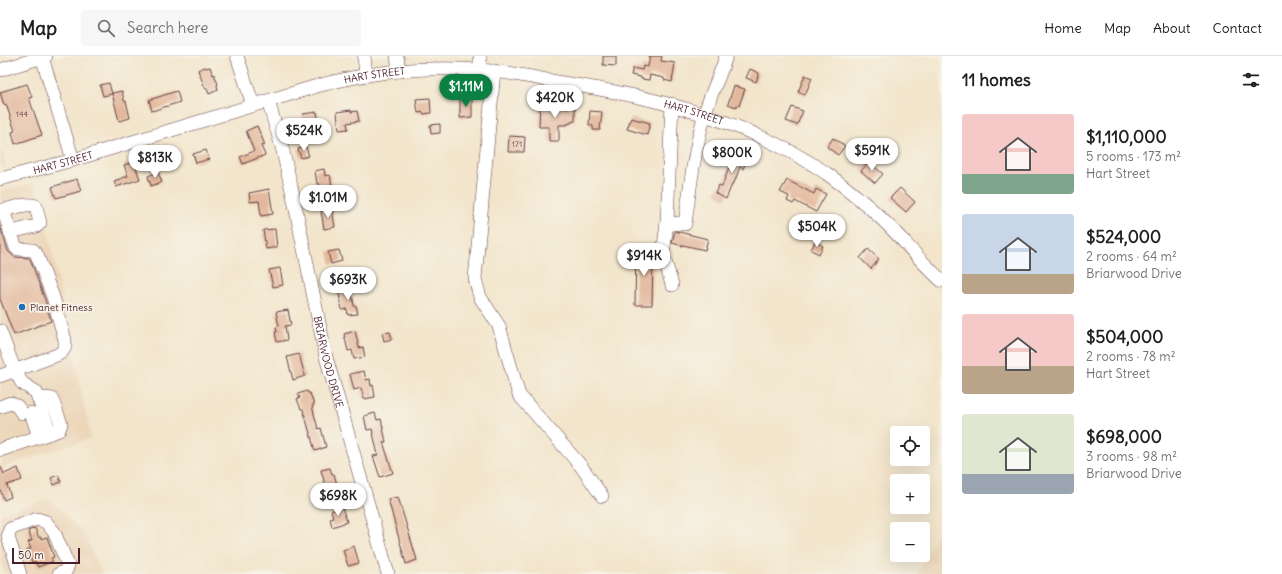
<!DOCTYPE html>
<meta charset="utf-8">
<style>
:root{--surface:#fff;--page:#f6f6f6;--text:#202124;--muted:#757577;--line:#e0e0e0;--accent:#0b8043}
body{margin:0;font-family:Delius,sans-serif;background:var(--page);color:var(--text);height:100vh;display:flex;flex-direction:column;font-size:15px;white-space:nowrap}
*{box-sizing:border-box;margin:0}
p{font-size:13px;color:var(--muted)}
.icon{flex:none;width:22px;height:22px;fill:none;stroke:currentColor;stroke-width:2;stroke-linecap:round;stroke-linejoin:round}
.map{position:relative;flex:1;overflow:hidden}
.panel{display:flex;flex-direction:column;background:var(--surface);width:340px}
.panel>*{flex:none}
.controls{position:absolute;left:890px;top:370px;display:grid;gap:8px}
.controls a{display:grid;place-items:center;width:40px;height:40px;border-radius:4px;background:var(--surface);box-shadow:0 4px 16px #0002;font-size:20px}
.scale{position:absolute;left:12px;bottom:10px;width:68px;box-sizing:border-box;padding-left:4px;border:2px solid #4a1f2b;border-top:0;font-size:11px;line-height:14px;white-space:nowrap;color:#4a1f2b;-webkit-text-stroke:3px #f7f3e8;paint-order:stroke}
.price{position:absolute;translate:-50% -34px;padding:0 9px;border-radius:14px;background:#fff;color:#222;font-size:13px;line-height:26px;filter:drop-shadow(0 1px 2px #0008)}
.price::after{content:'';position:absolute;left:50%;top:24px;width:12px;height:9px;margin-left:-6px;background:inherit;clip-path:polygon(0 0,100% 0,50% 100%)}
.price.active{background:var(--accent);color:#fff}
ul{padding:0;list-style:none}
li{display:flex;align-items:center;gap:12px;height:100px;padding:0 20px}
li span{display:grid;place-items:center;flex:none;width:112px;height:80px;border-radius:4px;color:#555}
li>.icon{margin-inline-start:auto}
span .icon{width:48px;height:48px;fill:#fffc;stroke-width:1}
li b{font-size:17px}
h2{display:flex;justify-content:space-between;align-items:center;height:48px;padding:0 20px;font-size:17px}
header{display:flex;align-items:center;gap:24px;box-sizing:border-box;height:56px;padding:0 20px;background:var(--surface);border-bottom:1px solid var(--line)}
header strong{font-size:19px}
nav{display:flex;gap:22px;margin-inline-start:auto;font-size:14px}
.search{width:280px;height:36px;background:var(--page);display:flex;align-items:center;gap:10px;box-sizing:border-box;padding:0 14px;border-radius:4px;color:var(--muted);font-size:15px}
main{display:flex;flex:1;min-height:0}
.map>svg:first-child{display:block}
.built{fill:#ecd7ba}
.building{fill:#e3b89c}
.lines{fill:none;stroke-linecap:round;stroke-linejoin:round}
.minor-casing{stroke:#633d43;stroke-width:14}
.minor{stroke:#fff;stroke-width:13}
.poi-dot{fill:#1f6fb2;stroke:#f7f3e8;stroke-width:1.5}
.labels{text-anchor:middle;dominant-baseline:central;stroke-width:3.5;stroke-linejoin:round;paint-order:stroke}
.number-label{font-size:8px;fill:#704547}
.street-label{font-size:10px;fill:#4a1f2b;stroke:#f7f3e8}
.poi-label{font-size:10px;fill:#4a1f2b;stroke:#f7f3e8;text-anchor:start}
</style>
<header>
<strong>Map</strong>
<div class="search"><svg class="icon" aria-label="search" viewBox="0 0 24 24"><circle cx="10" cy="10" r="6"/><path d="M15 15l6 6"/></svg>Search here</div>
<nav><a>Home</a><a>Map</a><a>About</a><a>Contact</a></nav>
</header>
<main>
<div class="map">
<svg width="942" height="518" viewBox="0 0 942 518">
<rect width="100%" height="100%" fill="#f7f3e8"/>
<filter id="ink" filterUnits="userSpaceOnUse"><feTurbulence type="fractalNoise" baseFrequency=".025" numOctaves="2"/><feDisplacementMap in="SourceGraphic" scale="8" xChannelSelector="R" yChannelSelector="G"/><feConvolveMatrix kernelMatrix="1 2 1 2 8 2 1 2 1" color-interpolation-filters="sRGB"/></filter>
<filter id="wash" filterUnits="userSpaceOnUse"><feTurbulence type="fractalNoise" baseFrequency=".012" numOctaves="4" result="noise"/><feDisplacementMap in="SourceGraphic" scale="16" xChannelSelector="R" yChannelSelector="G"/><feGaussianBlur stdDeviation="0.9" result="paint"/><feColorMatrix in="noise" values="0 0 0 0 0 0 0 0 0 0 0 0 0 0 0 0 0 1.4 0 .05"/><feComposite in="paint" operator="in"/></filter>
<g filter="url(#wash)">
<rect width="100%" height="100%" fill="#f2e5cb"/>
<g class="built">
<polygon points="0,92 7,111 0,112"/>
<polygon points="35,127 55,207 91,382 0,412 0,135"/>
<polygon points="49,442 83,476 102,518 5,518 0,502 0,459"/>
<polygon points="942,471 942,518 917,518 922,508"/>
</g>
<g id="blocks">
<g class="building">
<polygon points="603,0 616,0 616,10 603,9"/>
<polygon points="650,0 662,0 661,5 675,7 672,26 664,24 664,22 650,19 649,24 641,23 641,21 631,19 633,12 642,14 643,10 648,11"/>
<polygon points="205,11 206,12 210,11 213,19 214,18 218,28 217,29 218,34 209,38 206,31 205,32 198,14"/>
<polygon points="750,13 759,17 756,26 746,22"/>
<polygon points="805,19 812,22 805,39 798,36"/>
<polygon points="109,27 112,38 103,40 100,29"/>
<polygon points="27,28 32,41 29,42 42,79 15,88 12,76 15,75 6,48 4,49 0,36"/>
<polygon points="734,30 745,33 739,50 737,49 736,51 728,48"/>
<polygon points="122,35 124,45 126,45 130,62 119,65 112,37"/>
<polygon points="177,35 180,46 152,55 149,44"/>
<polygon points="430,42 431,57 423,58 423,56 418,57 416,43"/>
<polygon points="460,42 472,42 472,61 460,62"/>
<polygon points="540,47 552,48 552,52 575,52 575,65 571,66 571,67 567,68 567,69 559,69 559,85 549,85 549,71 539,71"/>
<polygon points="792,51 803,55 797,69 786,65"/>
<polygon points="351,54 351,56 357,55 359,65 347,67 348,73 339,74 337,56"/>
<polygon points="590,55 602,56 600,74 593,74 593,70 589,69"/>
<polygon points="317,56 320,71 306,74 303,58"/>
<polygon points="631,62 650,67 647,79 627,73"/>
<polygon points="440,68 440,77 431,78 430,69"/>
<polygon points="257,70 265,89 261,90 265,99 243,108 240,101 254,95 246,75"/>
<polygon points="509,80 525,81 524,96 508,96"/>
<polygon points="833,82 845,90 838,99 827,91"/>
<polygon points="306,91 309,100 301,102 298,93"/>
<polygon points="206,94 209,103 196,107 193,98"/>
<polygon points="740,94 747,97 746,99 748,100 743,113 740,111 734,127 733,126 726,143 715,137 719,129 722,131 729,111 731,113 738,96 739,96"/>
<polygon points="167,95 170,106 154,111 150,101"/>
<polygon points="134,106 140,123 116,131 114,125 128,120 124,109"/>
<polygon points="869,106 883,118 875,127 861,115"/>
<polygon points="324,113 325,120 330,119 333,136 322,139 319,127 317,128 315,115"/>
<polygon points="158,116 162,126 151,130 148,120"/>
<polygon points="77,123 81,135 56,142 52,131"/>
<polygon points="787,124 814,138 816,133 826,138 816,156 795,145 793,148 787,145 789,140 780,136"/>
<polygon points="900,132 915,146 906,156 890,142"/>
<polygon points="269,133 273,158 261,160 259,145 250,146 249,137"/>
<polygon points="332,153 335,171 324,173 321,155"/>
<polygon points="0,170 8,195 14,201 29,202 30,203 45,244 51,265 14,279 0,243"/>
<polygon points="275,173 277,191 266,193 263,174"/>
<polygon points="675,175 708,183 705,194 683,189 683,190 672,187"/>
<polygon points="815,185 823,190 819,198 811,194"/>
<polygon points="636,193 653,193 652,249 635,249"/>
<polygon points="868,193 879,203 871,213 860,202"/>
<polygon points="339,194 342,205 331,208 328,196"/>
<polygon points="280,212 283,229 273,231 269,214"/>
<polygon points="351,231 354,250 356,250 358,258 348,259 347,253 342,254 338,233"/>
<polygon points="288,254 291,269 285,270 287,284 277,286 275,276 277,276 276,271 279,270 276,256"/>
<polygon points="355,275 359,292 363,291 365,301 354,303 352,294 348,295 344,278"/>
<polygon points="390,276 392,283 384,285 382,277"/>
<polygon points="299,298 305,320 293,324 287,301"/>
<polygon points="364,315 366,324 370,323 371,330 373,329 375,341 364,343 361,332 354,334 350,318"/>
<polygon points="307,335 308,337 310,337 314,349 312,350 318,373 321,372 326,391 315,395 303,353 301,353 297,343 300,342 298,338"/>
<polygon points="375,357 377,364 381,363 386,386 383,386 393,417 380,421 373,400 378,399 372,373 367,374 364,360"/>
<polygon points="0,411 1,411 4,418 18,412 22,424 7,429 11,441 4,444 0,433"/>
<polygon points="330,412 332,418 334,418 339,436 328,439 321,414"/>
<polygon points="58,419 61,426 54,429 51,422"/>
<polygon points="398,441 417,504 406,508 388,443"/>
<polygon points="342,451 347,466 332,471 330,462 333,461 331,455"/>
<polygon points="35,472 39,482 41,481 41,483 47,481 54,501 51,502 53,505 38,511 35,505 32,506 27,494 31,493 28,486 32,485 28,475"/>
<polygon points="354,490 359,507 348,510 343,494"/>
</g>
</g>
</g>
<g filter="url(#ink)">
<use href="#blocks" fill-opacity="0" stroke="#633d43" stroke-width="1"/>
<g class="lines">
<defs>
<g id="minor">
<polyline points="237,0 253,49"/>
<polyline points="364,0 366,19"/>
<polyline points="397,0 399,15"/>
<polyline points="480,0 480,14"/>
<polyline points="42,1 73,104"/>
<polyline points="0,14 46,0"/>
<polyline points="494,15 475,223 480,241 499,270 519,339 581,410 602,440"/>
<path id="s1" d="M 268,45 L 282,91 L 293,139 L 326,301 L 388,518"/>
<polyline points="672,48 667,167 663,198 672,229"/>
<path id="s2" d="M 0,123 L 73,104 L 317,30 C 369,16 424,10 478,14 C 507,15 535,22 563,27 C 656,41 747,64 826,117 C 847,132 868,149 887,168 C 906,187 922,207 942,225"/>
<path d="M 0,155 C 9,153 29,146 36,150 L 40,167 L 37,170 L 10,176"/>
<path d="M 667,167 L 685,168 C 690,132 694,96 704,61 C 709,40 720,21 726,0"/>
<polyline points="0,275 15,315 22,327 36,336 39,344 45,342 52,343 61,368 59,374 0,394"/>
<polyline points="0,320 57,299 62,296 65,291 65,284 53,241 37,199 33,194 19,193 16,192 3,154"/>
<polyline points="39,344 50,377"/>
<polyline points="0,351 10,347 17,350 22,357"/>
<polyline points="31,357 39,381"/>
<polyline points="20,518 8,481 10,473 37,463 46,466 54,476 68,509 66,515 59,518"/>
</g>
</defs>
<use href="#minor" class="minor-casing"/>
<use href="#minor" class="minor"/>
</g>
</g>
<circle class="poi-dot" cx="22" cy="251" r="4"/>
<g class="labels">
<g class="number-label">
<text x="22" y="58">144</text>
<text x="517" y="88">171</text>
</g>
<g class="street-label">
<text stroke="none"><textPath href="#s2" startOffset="389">HART STREET</textPath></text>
<text stroke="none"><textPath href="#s2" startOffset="713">HART STREET</textPath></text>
<text stroke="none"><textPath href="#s2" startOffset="65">HART STREET</textPath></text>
<text stroke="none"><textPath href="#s1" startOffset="268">BRIARWOOD DRIVE</textPath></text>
</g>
<g class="poi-label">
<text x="30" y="251">Planet Fitness</text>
</g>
</g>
</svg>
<div class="controls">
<a><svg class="icon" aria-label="locate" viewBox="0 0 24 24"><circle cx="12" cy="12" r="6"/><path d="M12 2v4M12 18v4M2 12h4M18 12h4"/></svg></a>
<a>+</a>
<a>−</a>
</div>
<div class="scale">50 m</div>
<b class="price active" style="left:466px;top:52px">$1.11M</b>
<b class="price" style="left:555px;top:63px">$420K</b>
<b class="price" style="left:304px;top:96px">$524K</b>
<b class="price" style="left:872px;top:116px">$591K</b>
<b class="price" style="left:732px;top:118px">$800K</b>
<b class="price" style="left:155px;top:123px">$813K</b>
<b class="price" style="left:328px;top:163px">$1.01M</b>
<b class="price" style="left:817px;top:192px">$504K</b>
<b class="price" style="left:644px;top:221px">$914K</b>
<b class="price" style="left:348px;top:245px">$693K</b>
<b class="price" style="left:338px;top:461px">$698K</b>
</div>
<section class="panel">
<h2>11 homes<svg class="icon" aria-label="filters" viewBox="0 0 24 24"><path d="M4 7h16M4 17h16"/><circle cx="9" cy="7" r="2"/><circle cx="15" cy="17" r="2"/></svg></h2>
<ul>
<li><span style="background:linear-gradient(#f6c9c9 75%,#7fa58c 0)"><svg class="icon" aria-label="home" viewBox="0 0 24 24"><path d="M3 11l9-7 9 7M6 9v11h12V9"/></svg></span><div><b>$1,110,000</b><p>5 rooms · 173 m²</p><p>Hart Street</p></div></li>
<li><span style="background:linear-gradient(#c9d6e8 75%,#b9a48a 0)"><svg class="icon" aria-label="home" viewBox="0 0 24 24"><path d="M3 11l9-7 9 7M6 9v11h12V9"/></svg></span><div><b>$524,000</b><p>2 rooms · 64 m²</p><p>Briarwood Drive</p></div></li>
<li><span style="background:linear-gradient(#f6c9c9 65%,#b9a48a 0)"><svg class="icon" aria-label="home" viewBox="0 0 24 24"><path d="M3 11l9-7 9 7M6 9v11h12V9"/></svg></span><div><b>$504,000</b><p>2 rooms · 78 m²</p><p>Hart Street</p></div></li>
<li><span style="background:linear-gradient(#dfe7d0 75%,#9aa5b1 0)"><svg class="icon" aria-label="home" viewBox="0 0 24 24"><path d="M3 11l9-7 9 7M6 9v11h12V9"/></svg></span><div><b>$698,000</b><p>3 rooms · 98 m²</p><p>Briarwood Drive</p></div></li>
</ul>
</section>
</main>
